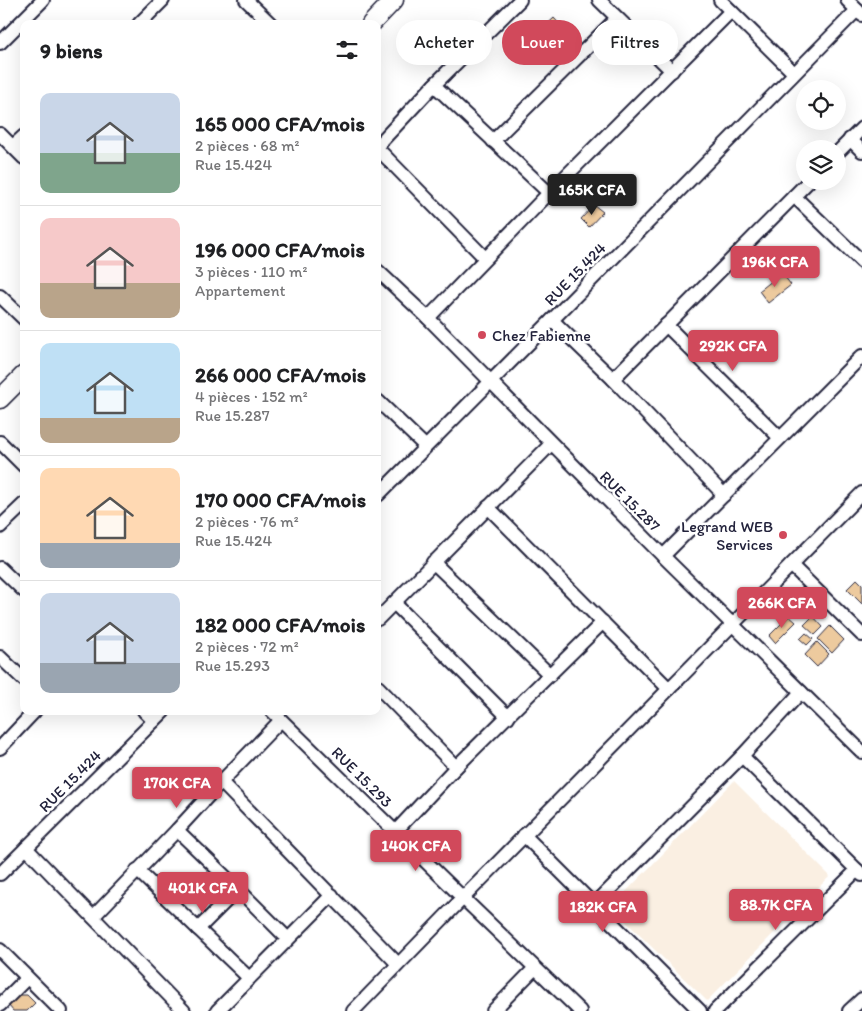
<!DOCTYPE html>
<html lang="fr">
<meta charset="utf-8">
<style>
:root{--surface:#fff;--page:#f6f6f6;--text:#202124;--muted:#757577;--line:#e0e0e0;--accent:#d1495b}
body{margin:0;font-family:Itim,sans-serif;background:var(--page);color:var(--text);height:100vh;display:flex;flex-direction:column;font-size:19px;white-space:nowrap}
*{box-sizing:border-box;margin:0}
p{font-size:16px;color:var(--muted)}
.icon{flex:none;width:28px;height:28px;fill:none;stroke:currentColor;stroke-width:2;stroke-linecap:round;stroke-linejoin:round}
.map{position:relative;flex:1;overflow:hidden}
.side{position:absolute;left:20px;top:20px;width:361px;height:695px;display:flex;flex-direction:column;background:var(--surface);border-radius:10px;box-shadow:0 5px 20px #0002}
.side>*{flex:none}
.guide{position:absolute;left:396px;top:20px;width:390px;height:45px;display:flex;gap:10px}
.fabs{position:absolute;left:796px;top:80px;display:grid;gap:10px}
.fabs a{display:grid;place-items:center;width:50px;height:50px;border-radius:50%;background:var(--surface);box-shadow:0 5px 20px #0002;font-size:25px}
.price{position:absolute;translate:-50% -42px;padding:0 11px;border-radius:5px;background:var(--accent);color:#fff;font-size:16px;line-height:32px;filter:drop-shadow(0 1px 2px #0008)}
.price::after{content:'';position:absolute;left:50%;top:30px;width:15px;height:11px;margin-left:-8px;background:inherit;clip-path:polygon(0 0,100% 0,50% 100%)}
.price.active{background:#222;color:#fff}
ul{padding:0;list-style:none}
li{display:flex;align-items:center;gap:15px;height:125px;padding:0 20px}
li+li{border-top:1px solid var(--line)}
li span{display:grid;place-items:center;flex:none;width:140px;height:100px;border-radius:10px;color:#555}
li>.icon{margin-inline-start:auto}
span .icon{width:60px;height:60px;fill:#fffc;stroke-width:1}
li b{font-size:21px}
h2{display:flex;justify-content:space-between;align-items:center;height:60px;padding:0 20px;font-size:21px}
.pill{padding:0 18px;border-radius:22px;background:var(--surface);box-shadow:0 5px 20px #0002;font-size:18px;line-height:45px}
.pill.active{background:var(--accent);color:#fff}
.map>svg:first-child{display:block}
.built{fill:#faefe2}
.building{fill:#edca9e;stroke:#22223b}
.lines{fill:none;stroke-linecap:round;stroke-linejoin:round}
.street-casing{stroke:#22223b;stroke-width:16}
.secondary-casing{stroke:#22223b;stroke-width:21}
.street{stroke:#fff;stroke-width:12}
.secondary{stroke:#fff;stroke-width:18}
.poi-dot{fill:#d1495b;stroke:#fff;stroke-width:2}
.labels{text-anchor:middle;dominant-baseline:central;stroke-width:5;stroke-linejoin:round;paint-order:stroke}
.street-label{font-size:16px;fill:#22223b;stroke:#fff}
.poi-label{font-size:16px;fill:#22223b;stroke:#fff;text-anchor:start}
</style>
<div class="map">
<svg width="862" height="1011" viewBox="0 0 862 1011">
<rect width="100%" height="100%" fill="#fff"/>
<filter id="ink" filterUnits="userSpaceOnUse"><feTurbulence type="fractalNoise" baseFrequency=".02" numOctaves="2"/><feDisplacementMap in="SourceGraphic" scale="10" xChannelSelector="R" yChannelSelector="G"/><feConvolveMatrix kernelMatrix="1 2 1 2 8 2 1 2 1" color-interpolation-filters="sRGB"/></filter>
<g filter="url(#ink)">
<polygon class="built" points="734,781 830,876 707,1001 611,907"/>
<g class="building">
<polygon points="554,18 564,29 552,41 541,30"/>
<polygon points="594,205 603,212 589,227 581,219"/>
<polygon points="782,273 791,285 768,303 759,291"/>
<polygon points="857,579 862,584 862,604 847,589"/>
<polygon points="789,616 796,622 775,643 769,636"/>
<polygon points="813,616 823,627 815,635 804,625"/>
<polygon points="830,626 844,640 832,653 818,639"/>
<polygon points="806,633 813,639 807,645 800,639"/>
<polygon points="817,642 829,654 817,667 805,655"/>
<polygon points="20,995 27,995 35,1003 27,1011 13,1011 9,1006"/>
</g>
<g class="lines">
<defs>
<g id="street">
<polyline points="246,0 271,24"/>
<polyline points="599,0 672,71"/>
<polyline points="720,0 794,73"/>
<polyline points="847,0 862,15"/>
<polyline points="139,24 163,0"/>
<polyline points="0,43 43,0"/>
<polyline points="434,85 549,193"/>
<polyline points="0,134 24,158"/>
<polyline points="850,139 862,151"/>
<polyline points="493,141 617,18"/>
<polyline points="378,145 434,85 520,0"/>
<polyline points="13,146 24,136"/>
<polyline points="378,149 485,258"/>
<polyline points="838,152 862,128"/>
<polyline points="794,196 862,262"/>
<polyline points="378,271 428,318 663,556 862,752"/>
<polyline points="0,296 24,319"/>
<polyline points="428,318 549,193 731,11"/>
<polyline points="552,320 613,379 724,495"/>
<polyline points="666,325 780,438"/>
<polyline points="613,379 809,181"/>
<polyline points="378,401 425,446"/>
<polyline points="0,442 24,466"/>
<polyline points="378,495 552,320 857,10"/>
<polyline points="488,507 669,689"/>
<polyline points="0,527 24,504"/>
<polyline points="663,556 862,356"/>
<polyline points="433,562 550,675"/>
<polyline points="791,565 862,635"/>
<polyline points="0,568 24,591"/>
<polyline points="394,603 508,717"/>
<polyline points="378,619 551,444"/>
<polyline points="0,657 24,680"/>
<polyline points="378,687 456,767"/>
<polyline points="144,711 154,721"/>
<polyline points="272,711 463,898 580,1011"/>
<polyline points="0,748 35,711"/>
<polyline points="742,756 862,875"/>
<polyline points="221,782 398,964"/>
<polyline points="177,830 238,889 288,939"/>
<polyline points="395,832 456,767 603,622"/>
<polyline points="524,835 700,1011"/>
<polyline points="26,848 184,1011"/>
<polyline points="137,870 249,978"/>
<polyline points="0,874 164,711"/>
<polyline points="594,905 742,756 801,692"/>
<polyline points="93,917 177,830 221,782 281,720"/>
<polyline points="198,929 238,889"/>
<polyline points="0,950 61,1011"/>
<polyline points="0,1005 27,978"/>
<polyline points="217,1011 332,895"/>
<polyline points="353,1011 463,898 862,493"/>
<polyline points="493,1011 535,968"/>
<polyline points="715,1011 857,870"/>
<polyline points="849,1011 862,999"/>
</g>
<g id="secondary">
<polyline points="371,24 394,0"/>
<polyline points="0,399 24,375"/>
</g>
</defs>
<use href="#street" class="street-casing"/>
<use href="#secondary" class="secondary-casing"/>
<use href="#street" class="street"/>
<use href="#secondary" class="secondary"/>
</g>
</g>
<g class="poi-dot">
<circle cx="482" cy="335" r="5"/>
<circle cx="783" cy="535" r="5"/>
</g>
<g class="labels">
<g class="street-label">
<text transform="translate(575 274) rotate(-46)">RUE 15.424</text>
<text transform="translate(630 501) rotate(45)">RUE 15.287</text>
<text transform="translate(362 777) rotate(45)">RUE 15.293</text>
<text transform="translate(70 781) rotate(-45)">RUE 15.424</text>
</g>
<g class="poi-label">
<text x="492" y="335">Chez Fabienne</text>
<text x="773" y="526" text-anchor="end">Legrand WEB<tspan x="773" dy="18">Services</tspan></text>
</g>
</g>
</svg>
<div class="fabs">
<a><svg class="icon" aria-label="locate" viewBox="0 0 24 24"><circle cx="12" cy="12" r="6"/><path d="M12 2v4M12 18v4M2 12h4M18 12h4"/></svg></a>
<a><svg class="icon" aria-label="layers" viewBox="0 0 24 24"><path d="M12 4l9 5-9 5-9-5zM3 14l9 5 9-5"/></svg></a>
</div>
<b class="price active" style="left:592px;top:216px">165K CFA</b>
<b class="price" style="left:775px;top:288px">196K CFA</b>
<b class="price" style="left:733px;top:372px">292K CFA</b>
<b class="price" style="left:782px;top:629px">266K CFA</b>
<b class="price" style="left:177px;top:809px">170K CFA</b>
<b class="price" style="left:416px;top:872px">140K CFA</b>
<b class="price" style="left:203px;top:914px">401K CFA</b>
<b class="price" style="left:776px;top:931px">88.7K CFA</b>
<b class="price" style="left:603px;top:933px">182K CFA</b>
<div class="guide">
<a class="pill">Acheter</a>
<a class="pill active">Louer</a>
<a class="pill">Filtres</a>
</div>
<section class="side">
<h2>9 biens<svg class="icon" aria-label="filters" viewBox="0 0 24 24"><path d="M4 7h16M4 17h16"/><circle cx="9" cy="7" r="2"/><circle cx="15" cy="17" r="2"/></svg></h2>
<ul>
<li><span style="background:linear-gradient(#c9d6e8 60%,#7fa58c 0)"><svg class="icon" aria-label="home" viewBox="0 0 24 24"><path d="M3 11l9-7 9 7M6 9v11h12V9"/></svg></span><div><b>165 000 CFA/mois</b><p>2 pièces · 68 m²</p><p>Rue 15.424</p></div></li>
<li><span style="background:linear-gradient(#f6c9c9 65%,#b9a48a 0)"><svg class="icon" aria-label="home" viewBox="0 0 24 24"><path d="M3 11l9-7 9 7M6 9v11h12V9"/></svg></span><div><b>196 000 CFA/mois</b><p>3 pièces · 110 m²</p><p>Appartement</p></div></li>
<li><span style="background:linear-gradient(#bfe0f5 75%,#b9a48a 0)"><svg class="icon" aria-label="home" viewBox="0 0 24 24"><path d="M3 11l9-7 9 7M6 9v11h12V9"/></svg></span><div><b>266 000 CFA/mois</b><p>4 pièces · 152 m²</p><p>Rue 15.287</p></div></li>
<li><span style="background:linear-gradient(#ffd9b3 75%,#9aa5b1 0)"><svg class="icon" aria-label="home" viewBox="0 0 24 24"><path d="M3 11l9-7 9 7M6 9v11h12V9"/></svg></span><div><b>170 000 CFA/mois</b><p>2 pièces · 76 m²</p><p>Rue 15.424</p></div></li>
<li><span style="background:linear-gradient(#c9d6e8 70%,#9aa5b1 0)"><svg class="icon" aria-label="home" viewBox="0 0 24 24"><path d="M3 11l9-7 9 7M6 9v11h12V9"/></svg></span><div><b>182 000 CFA/mois</b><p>2 pièces · 72 m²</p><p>Rue 15.293</p></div></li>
</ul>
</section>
</div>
